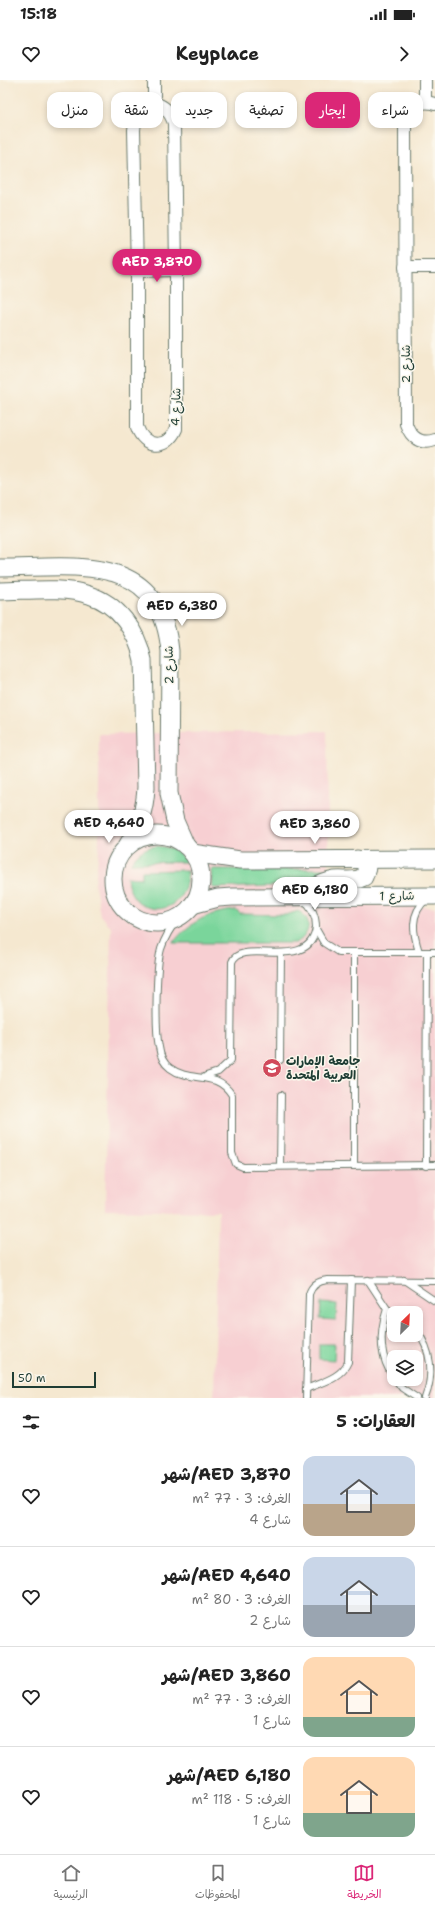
<!DOCTYPE html>
<html lang="ar">
<meta charset="utf-8">
<style>
:root{--surface:#fff;--page:#f6f6f6;--text:#222;--muted:#767676;--line:#e0e0e0;--accent:#db2777}
body{margin:0;font-family:"Shantell Sans","Playpen Sans Arabic",sans-serif;background:var(--page);color:var(--text);direction:rtl;height:100vh;display:flex;flex-direction:column;font-size:15px;white-space:nowrap}
*{box-sizing:border-box;margin:0}
p{font-size:13px;color:var(--muted)}
.icon{flex:none;width:22px;height:22px;fill:none;stroke:currentColor;stroke-width:2;stroke-linecap:round;stroke-linejoin:round}
.map{position:relative;height:1318px;overflow:hidden;direction:ltr}
.sheet{display:flex;flex-direction:column;background:var(--surface);flex:1}
.sheet>*{flex:none}
.guide{position:absolute;left:12px;top:12px;width:411px;height:36px;direction:rtl;display:flex;gap:8px}
.needle{width:26px;rotate:24deg}
.buttons{position:absolute;left:387px;top:1226px;display:grid;gap:8px}
.buttons a{display:grid;place-items:center;width:36px;height:36px;border-radius:8px;background:var(--surface);box-shadow:0 2px 6px #0003;font-size:20px}
.scale{position:absolute;left:12px;bottom:10px;width:84px;box-sizing:border-box;padding-left:4px;border:2px solid #1f3d34;border-top:0;font-size:11px;line-height:14px;white-space:nowrap;color:#1f3d34;-webkit-text-stroke:3px #fbf7ec;paint-order:stroke}
.price{position:absolute;translate:-50% -34px;padding:0 9px;border-radius:14px;background:#fff;color:#222;font-size:13px;line-height:26px;filter:drop-shadow(0 1px 2px #0008)}
.price::after{content:'';position:absolute;left:50%;top:24px;width:12px;height:9px;margin-left:-6px;background:inherit;clip-path:polygon(0 0,100% 0,50% 100%)}
.price.on{background:var(--accent);color:#fff}
ul{padding:0;list-style:none}
li{display:flex;align-items:center;gap:12px;height:100px;padding:0 20px}
li+li{border-top:1px solid var(--line)}
li span{display:grid;place-items:center;flex:none;width:112px;height:80px;border-radius:12px;color:#555}
li>.icon{margin-inline-start:auto}
span .icon{width:48px;height:48px;fill:#fffc;stroke-width:1}
li b{font-size:17px}
h2{display:flex;justify-content:space-between;align-items:center;height:48px;padding:0 20px;font-size:17px}
.tag{padding:0 14px;border-radius:12px;background:var(--surface);box-shadow:0 2px 6px #0003;font-size:14px;line-height:36px}
.tag.on{background:var(--accent);color:#fff}
.status{display:flex;justify-content:space-between;align-items:center;height:28px;padding:0 20px;background:var(--surface);direction:ltr}
.status svg{height:11px;fill:currentColor}
header{display:flex;justify-content:space-between;align-items:center;height:52px;padding:0 20px;background:var(--surface);font-size:18px;font-weight:700}
.menu{display:flex;justify-content:space-around;align-items:center;height:56px;border-top:1px solid var(--line);background:var(--surface);font-size:11px;color:var(--muted)}
.menu a{display:grid;justify-items:center;gap:2px}
.menu .on{color:var(--accent)}
.map>svg:first-child{display:block}
.built{fill:#f7cfd2;fill-rule:evenodd}
.green{fill:#7ad59b;stroke:#4c8968}
.lines{fill:none;stroke-linecap:round;stroke-linejoin:round}
.lane-casing{stroke:#6a796b;stroke-width:8}
.street-casing{stroke:#6a796b;stroke-width:14}
.secondary-casing{stroke:#6a796b;stroke-width:19}
.lane{stroke:#fff;stroke-width:6}
.street{stroke:#fff;stroke-width:12}
.secondary{stroke:#fff;stroke-width:17}
.labels{text-anchor:middle;dominant-baseline:central;stroke-width:3;stroke-linejoin:round;paint-order:stroke}
.street-label{font-size:12px;fill:#1f3d34;stroke:#fbf7ec}
.poi-label{font-size:12px;font-weight:bold;fill:#1f3d34;stroke:#fbf7ec;text-anchor:start}
</style>
<div class="status"><b>15:18</b><svg viewBox="0 0 49 12"><path d="M0 12V9h3v3zM5 12V6h3v6zM10 12V3h3v9zM15 12V0h3v12zM26 1h20v11H26zM47 4h2v5h-2z"/></svg></div>
<header><svg class="icon" aria-label="forward" viewBox="0 0 24 24"><path d="M9 5l7 7-7 7"/></svg>Keyplace<svg class="icon" aria-label="heart" viewBox="0 0 24 24"><path d="M12 20l-8-8c-3-5 5-10 8-4 3-6 11-1 8 4z"/></svg></header>
<div class="map">
<svg width="435" height="1318" viewBox="0 0 435 1318">
<rect width="100%" height="100%" fill="#fbf7ec"/>
<filter id="ink" filterUnits="userSpaceOnUse"><feTurbulence type="fractalNoise" baseFrequency=".025" numOctaves="2"/><feDisplacementMap in="SourceGraphic" scale="8" xChannelSelector="R" yChannelSelector="G"/><feConvolveMatrix kernelMatrix="1 2 1 2 8 2 1 2 1" color-interpolation-filters="sRGB"/></filter>
<filter id="wash" filterUnits="userSpaceOnUse"><feTurbulence type="fractalNoise" baseFrequency=".012" numOctaves="4" result="noise"/><feDisplacementMap in="SourceGraphic" scale="16" xChannelSelector="R" yChannelSelector="G"/><feGaussianBlur stdDeviation="0.9" result="paint"/><feColorMatrix in="noise" values="0 0 0 0 0 0 0 0 0 0 0 0 0 0 0 0 0 1.4 0 .05"/><feComposite in="paint" operator="in"/></filter>
<g filter="url(#wash)">
<rect width="100%" height="100%" fill="#f5e8d0"/>
<path class="built" d="M 327,651 L 329,825 L 413,825 L 435,828 L 435,1318 L 214,1318 L 218,1131 L 105,1129 L 111,848 L 100,835 L 95,804 L 99,770 L 99,654 ZM 394,1233 L 416,1233 L 416,1255 L 394,1255 ZM 394,1277 L 416,1277 L 416,1299 L 394,1299 Z"/>
<g class="green">
<path d="M 157,766 C 170,767 179,771 186,782 L 131,783 C 137,773 145,767 157,766 Z"/>
<polygon points="211,789 329,789 329,796 318,796 314,800 301,805 212,808"/>
<path d="M 187,790 C 189,840 130,841 127,797 L 142,798 L 142,791 Z"/>
<path d="M 236,830 L 240,834 L 286,835 L 298,831 C 314,838 310,857 295,863 L 173,863 C 189,842 209,832 236,830 Z"/>
<polygon points="321,1223 337,1224 336,1240 320,1239"/>
<polygon points="319,1264 335,1264 334,1280 319,1279"/>
</g>
</g>
<g filter="url(#ink)">
<g class="lines">
<defs>
<g id="lane">
<path d="M 179,837 C 171,847 165,857 161,869 C 156,887 155,949 159,967 C 160,975 163,983 170,988 C 191,1004 215,989 232,1015 L 232,1073 L 236,1084 L 243,1087 L 435,1085"/>
<polyline points="316,849 324,863 338,872 435,872"/>
<path d="M 419,872 C 413,853 409,834 427,819"/>
<polyline points="280,980 281,873"/>
<path d="M 206,996 L 218,992 L 231,980 L 232,882 C 240,857 311,894 316,847 C 316,836 312,827 304,820"/>
<polyline points="280,1086 281,1015"/>
<polyline points="354,1086 354,873"/>
<polyline points="426,1086 427,872"/>
<polyline points="368,1200 387,1229"/>
<polyline points="404,1200 435,1221"/>
<path d="M 416,1250 C 432,1270 434,1295 425,1318"/>
<path d="M 394,1298 C 379,1277 379,1253 387,1229 L 394,1233"/>
<polyline points="395,1299 402,1308 417,1318"/>
<path d="M 306,1309 C 322,1302 341,1298 348,1282 L 351,1200"/>
<path d="M 306,1318 L 309,1214 C 312,1205 318,1201 327,1200 L 435,1201"/>
</g>
<g id="street">
<polyline points="425,0 425,22"/>
<path d="M 154,23 C 165,26 170,32 174,43 L 176,190 L 176,349 C 167,370 144,368 137,347 L 137,191 L 134,50 C 135,37 141,27 154,23 Z"/>
<polyline points="154,23 154,0"/>
<path d="M 435,24 C 419,19 406,28 405,45 L 406,344 C 411,358 421,365 435,360"/>
<polyline points="405,187 435,187"/>
<polyline points="137,191 176,190"/>
</g>
<g id="secondary">
<path d="M 0,488 C 75,488 160,470 170,571 L 169,713 L 175,741 L 186,766"/>
<path d="M 0,511 C 26,511 64,506 89,515 C 118,524 137,551 143,580 L 146,707 C 145,730 139,747 127,766"/>
<circle cx="157" cy="799" r="44"/>
<polyline points="192,773 240,780 435,779"/>
<path d="M 299,815 C 311,809 322,802 335,800 C 344,799 355,802 364,797 L 367,788 L 364,782 L 357,779"/>
<polyline points="192,825 218,818 232,817 435,816"/>
</g>
</defs>
<use href="#lane" class="lane-casing"/>
<use href="#street" class="street-casing"/>
<use href="#secondary" class="secondary-casing"/>
<use href="#lane" class="lane"/>
<use href="#street" class="street"/>
<use href="#secondary" class="secondary"/>
</g>
</g>
<defs>
<symbol id="university-disc" viewBox="-11 -11 22 22"><circle r="9.5" fill="#d1495b" stroke="#fbf7ec"/><path d="M0-5L7-2L0 1L-7-2ZM-4 1L0 2.5L4 1V4Q0 6-4 4Z" fill="#fff"/></symbol>
</defs>
<g fill-rule="evenodd">
<use href="#university-disc" x="261" y="977" width="22" height="22"/>
</g>
<g class="labels">
<g class="street-label">
<text transform="translate(406 284) rotate(-90)">شارع 2</text>
<text transform="translate(176 327) rotate(-88)">شارع 4</text>
<text transform="translate(169 585) rotate(-91)">شارع 2</text>
<text transform="translate(397 816) rotate(-1)">شارع 1</text>
</g>
<g class="poi-label">
<text x="286" y="981">جامعة الإمارات<tspan x="286" dy="14">العربية المتحدة</tspan></text>
</g>
</g>
</svg>
<div class="buttons">
<a><svg class="needle" viewBox="-14 -14 28 28"><path d="M0-13l5 13h-10z" fill="#e53935"/><path d="M0 13l5-13h-10z" fill="#767676"/></svg></a>
<a><svg class="icon" aria-label="layers" viewBox="0 0 24 24"><path d="M12 4l9 5-9 5-9-5zM3 14l9 5 9-5"/></svg></a>
</div>
<div class="scale">50 m</div>
<b class="price on" style="left:157px;top:203px">AED 3,870</b>
<b class="price" style="left:182px;top:547px">AED 6,380</b>
<b class="price" style="left:109px;top:764px">AED 4,640</b>
<b class="price" style="left:315px;top:765px">AED 3,860</b>
<b class="price" style="left:315px;top:831px">AED 6,180</b>
<div class="guide">
<a class="tag">شراء</a>
<a class="tag on">إيجار</a>
<a class="tag">تصفية</a>
<a class="tag">جديد</a>
<a class="tag">شقة</a>
<a class="tag">منزل</a>
</div>
</div>
<section class="sheet">
<h2>العقارات: 5<svg class="icon" aria-label="filters" viewBox="0 0 24 24"><path d="M4 7h16M4 17h16"/><circle cx="9" cy="7" r="2"/><circle cx="15" cy="17" r="2"/></svg></h2>
<ul>
<li><span style="background:linear-gradient(#c9d6e8 60%,#b9a48a 0)"><svg class="icon" aria-label="home" viewBox="0 0 24 24"><path d="M3 11l9-7 9 7M6 9v11h12V9"/></svg></span><div><b>AED 3,870/شهر</b><p>الغرف: 3 · 77 m²</p><p>شارع 4</p></div><svg class="icon" aria-label="heart" viewBox="0 0 24 24"><path d="M12 20l-8-8c-3-5 5-10 8-4 3-6 11-1 8 4z"/></svg></li>
<li><span style="background:linear-gradient(#c9d6e8 60%,#9aa5b1 0)"><svg class="icon" aria-label="home" viewBox="0 0 24 24"><path d="M3 11l9-7 9 7M6 9v11h12V9"/></svg></span><div><b>AED 4,640/شهر</b><p>الغرف: 3 · 80 m²</p><p>شارع 2</p></div><svg class="icon" aria-label="heart" viewBox="0 0 24 24"><path d="M12 20l-8-8c-3-5 5-10 8-4 3-6 11-1 8 4z"/></svg></li>
<li><span style="background:linear-gradient(#ffd9b3 75%,#7fa58c 0)"><svg class="icon" aria-label="home" viewBox="0 0 24 24"><path d="M3 11l9-7 9 7M6 9v11h12V9"/></svg></span><div><b>AED 3,860/شهر</b><p>الغرف: 3 · 77 m²</p><p>شارع 1</p></div><svg class="icon" aria-label="heart" viewBox="0 0 24 24"><path d="M12 20l-8-8c-3-5 5-10 8-4 3-6 11-1 8 4z"/></svg></li>
<li><span style="background:linear-gradient(#ffd9b3 70%,#7fa58c 0)"><svg class="icon" aria-label="home" viewBox="0 0 24 24"><path d="M3 11l9-7 9 7M6 9v11h12V9"/></svg></span><div><b>AED 6,180/شهر</b><p>الغرف: 5 · 118 m²</p><p>شارع 1</p></div><svg class="icon" aria-label="heart" viewBox="0 0 24 24"><path d="M12 20l-8-8c-3-5 5-10 8-4 3-6 11-1 8 4z"/></svg></li>
</ul>
</section>
<nav class="menu">
<a class="on"><svg class="icon" aria-label="map" viewBox="0 0 24 24"><path d="M3 6l6-2 6 2 6-2v14l-6 2-6-2-6 2zM9 4v14M15 6v14"/></svg>الخريطة</a>
<a><svg class="icon" aria-label="saved" viewBox="0 0 24 24"><path d="M7 4h10v16l-5-4-5 4z"/></svg>المحفوظات</a>
<a><svg class="icon" aria-label="home" viewBox="0 0 24 24"><path d="M3 11l9-7 9 7M6 9v11h12V9"/></svg>الرئيسية</a>
</nav>
